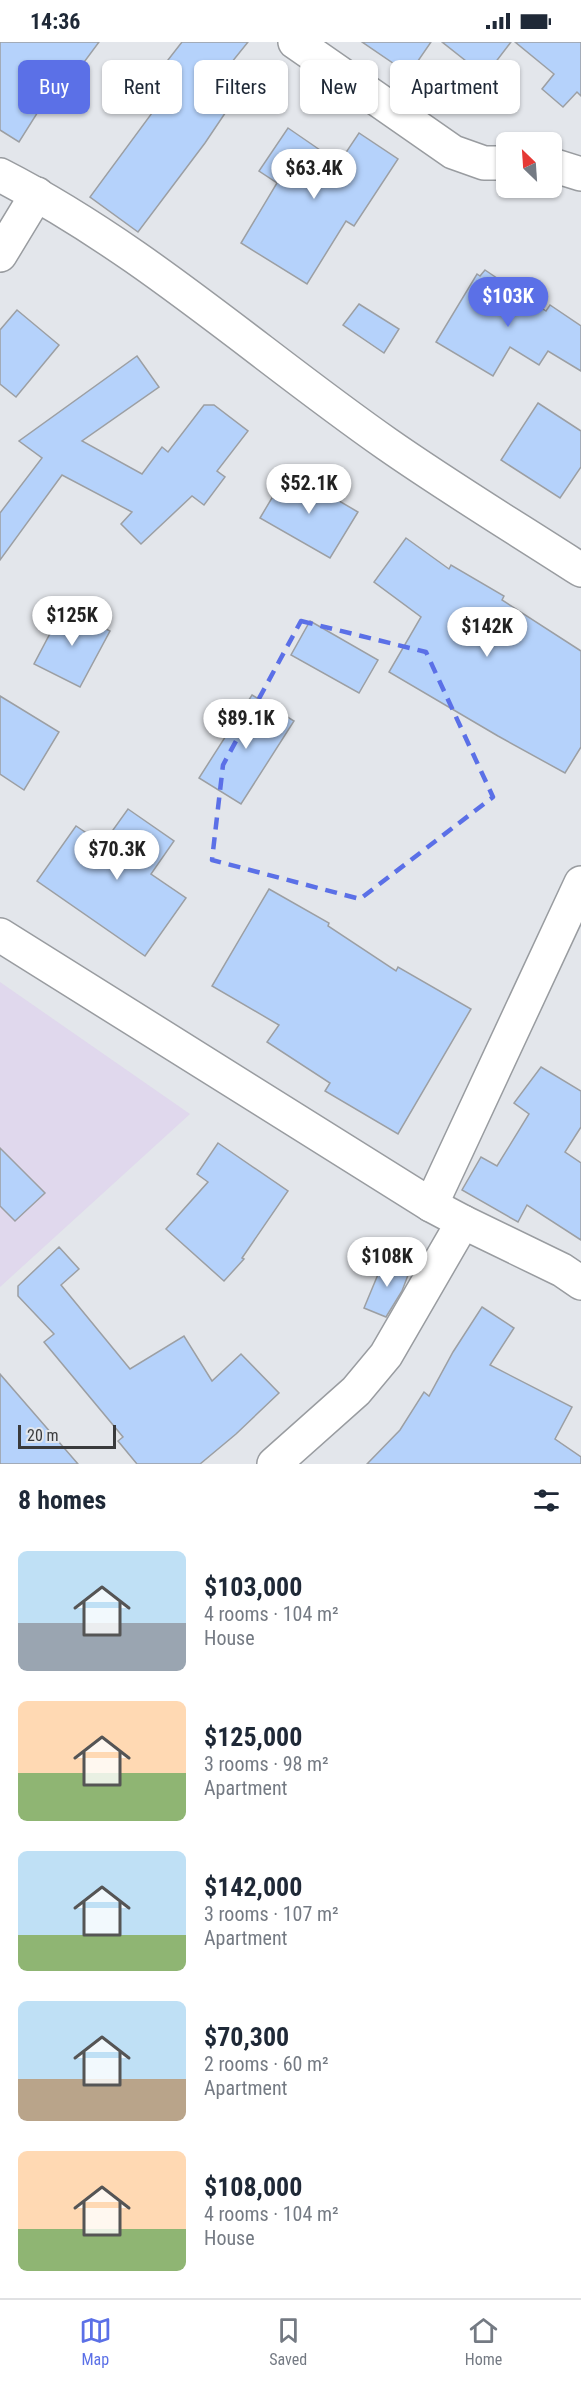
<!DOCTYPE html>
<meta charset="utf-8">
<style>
:root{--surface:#fff;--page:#f2f2f3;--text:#1f2937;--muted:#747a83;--line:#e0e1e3;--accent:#5b70e7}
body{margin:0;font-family:"Roboto Condensed",sans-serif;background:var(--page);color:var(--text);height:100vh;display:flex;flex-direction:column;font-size:22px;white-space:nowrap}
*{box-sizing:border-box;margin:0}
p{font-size:20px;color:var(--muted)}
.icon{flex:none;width:33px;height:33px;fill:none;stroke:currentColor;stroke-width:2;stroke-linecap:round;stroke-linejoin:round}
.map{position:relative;height:1422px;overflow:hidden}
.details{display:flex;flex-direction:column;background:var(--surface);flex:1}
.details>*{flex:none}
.hud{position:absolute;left:18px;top:18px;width:546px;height:54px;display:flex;gap:12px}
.needle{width:39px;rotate:335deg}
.tools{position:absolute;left:496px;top:90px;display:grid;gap:12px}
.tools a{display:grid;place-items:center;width:66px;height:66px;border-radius:9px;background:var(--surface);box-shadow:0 2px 4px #0004;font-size:30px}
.scale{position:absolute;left:18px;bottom:15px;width:98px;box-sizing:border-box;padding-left:6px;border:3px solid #393a3c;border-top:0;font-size:16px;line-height:21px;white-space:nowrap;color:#393a3c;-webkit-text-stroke:4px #e3e6eb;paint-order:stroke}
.price{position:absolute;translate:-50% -51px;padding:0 14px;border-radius:21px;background:#fff;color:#222;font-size:20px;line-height:39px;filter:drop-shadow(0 2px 3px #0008)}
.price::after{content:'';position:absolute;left:50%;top:36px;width:18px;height:14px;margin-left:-9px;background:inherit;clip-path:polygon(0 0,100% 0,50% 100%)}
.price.current{background:var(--accent);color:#fff}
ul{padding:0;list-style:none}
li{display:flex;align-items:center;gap:18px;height:150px;padding:0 18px}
li span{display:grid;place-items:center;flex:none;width:168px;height:120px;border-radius:9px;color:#555}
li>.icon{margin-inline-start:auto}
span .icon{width:72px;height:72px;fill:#fffc;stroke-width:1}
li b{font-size:26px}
h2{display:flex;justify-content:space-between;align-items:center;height:72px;padding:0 18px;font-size:26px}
.pill{padding:0 21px;border-radius:9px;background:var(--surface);box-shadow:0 2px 4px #0004;font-size:21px;line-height:54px}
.pill.current{background:var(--accent);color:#fff}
.status{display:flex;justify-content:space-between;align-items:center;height:42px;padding:0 30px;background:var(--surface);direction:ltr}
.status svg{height:16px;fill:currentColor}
.tab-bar{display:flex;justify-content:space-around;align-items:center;height:84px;border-top:2px solid var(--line);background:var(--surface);font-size:16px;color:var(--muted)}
.tab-bar a{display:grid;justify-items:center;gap:3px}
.tab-bar .current{color:var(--accent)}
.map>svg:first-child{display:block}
.education{fill:#e0d8ed}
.building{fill:#b5d2fb;stroke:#9c9fa3;stroke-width:1.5}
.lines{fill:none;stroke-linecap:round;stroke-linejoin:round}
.minor-casing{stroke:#999ca0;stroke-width:36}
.minor{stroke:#fff;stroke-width:33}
.marked{fill:none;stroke:#5b70e7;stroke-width:4.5;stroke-dasharray:12 8;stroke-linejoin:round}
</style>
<div class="status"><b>14:36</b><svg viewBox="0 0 49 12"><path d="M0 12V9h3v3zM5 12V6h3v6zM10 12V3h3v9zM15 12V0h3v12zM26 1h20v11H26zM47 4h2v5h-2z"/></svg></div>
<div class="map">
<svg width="581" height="1422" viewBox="0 0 581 1422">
<rect width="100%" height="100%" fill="#e3e6eb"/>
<polygon class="education" points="0,940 190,1072 0,1245"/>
<g class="building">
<polygon points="0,0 99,0 53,62 46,57 19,100 0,88"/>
<polygon points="182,0 248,0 219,36 240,49 205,101 138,190 90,155 155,67 139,55"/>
<polygon points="362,0 431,0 409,32"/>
<polygon points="442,0 511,0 485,34"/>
<polygon points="515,0 581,0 581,54 577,50 563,65 542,47 554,32"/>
<polygon points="288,86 339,121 359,91 398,117 354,184 346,179 307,242 241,201 277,141 259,129"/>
<polygon points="485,228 546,269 550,263 581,284 581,329 548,309 539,323 510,305 493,334 436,300 477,232 480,234"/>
<polygon points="359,262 399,287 384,311 343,283"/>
<polygon points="17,268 59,303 16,355 0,342 0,288"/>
<polygon points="137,314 159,345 82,399 142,432 162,405 168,410 204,363 214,363 248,389 217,429 225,435 204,463 192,454 141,502 121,482 132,470 62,433 0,518 0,471 42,416 19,399"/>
<polygon points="538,361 581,389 581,425 560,456 501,418"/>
<polygon points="288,429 358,470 330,516 260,476"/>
<polygon points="406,496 449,527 451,523 504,554 502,558 581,609 581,705 565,731 498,694 389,630 421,575 374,540"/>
<polygon points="64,565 110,589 80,645 34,622"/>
<polygon points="310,579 378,618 359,651 291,613"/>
<polygon points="252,653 294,679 241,762 199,736"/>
<polygon points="0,654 59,690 24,748 0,732"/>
<polygon points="128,767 174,799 151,832 186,856 145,914 37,839 76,784 103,802"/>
<polygon points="269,847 329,881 328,884 396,929 398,925 471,967 398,1092 325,1049 330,1041 267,1000 279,983 212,944"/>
<polygon points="541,1025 581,1049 581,1085 565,1110 581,1121 581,1198 527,1163 518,1180 462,1148 481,1115 497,1124 529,1072 514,1061"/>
<polygon points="218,1101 288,1149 242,1216 244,1217 224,1239 166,1187 208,1140 197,1132"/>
<polygon points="0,1106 45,1151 15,1179 0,1164"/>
<polygon points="59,1205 79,1227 61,1243 130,1327 184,1294 212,1339 241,1312 279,1351 236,1392 200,1422 137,1422 118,1399 123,1395 44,1300 54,1292 18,1254 18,1244"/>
<polygon points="384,1218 410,1228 402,1249 386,1275 364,1266"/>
<polygon points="482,1265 514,1286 490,1323 572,1365 555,1397 581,1415 581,1422 367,1422 400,1388 424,1350 429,1354 453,1310"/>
<polygon points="0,1332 78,1422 0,1422"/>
</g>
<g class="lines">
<defs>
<g id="minor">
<polyline points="295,0 453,110 484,121 507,121"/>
<polyline points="552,123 581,132"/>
<path d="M 0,133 C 141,205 258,312 387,402 C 450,446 516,486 581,528"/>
<polyline points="0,213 37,152"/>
<polyline points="0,893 431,1163 463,1180"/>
<polyline points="431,1163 581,841"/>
<polyline points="274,1422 356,1349 386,1313 463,1180 562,1228 581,1241"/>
</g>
</defs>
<use href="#minor" class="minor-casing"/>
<use href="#minor" class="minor"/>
</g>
<path class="marked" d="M 301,579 L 426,610 L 493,755 L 360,857 L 212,818 L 223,723 Z"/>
</svg>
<div class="tools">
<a><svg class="needle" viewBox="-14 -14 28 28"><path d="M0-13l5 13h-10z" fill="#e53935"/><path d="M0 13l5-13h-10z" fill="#747a83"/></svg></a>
</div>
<div class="scale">20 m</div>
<b class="price" style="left:314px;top:158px">$63.4K</b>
<b class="price current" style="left:508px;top:286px">$103K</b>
<b class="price" style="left:309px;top:473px">$52.1K</b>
<b class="price" style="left:72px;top:605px">$125K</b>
<b class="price" style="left:487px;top:616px">$142K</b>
<b class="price" style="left:246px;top:708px">$89.1K</b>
<b class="price" style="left:117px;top:839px">$70.3K</b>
<b class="price" style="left:387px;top:1246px">$108K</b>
<div class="hud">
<a class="pill current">Buy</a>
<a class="pill">Rent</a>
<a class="pill">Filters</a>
<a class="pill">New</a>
<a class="pill">Apartment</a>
</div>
</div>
<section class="details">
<h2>8 homes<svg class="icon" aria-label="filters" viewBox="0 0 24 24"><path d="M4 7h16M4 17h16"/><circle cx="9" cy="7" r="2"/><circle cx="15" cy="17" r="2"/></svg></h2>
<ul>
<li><span style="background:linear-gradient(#bfe0f5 60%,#9aa5b1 0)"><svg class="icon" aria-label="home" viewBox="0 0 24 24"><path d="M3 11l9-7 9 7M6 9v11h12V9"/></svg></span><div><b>$103,000</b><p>4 rooms · 104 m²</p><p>House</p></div></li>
<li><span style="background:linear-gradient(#ffd9b3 60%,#8fb573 0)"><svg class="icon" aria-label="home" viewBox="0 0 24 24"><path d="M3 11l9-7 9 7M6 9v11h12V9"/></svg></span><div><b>$125,000</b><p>3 rooms · 98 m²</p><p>Apartment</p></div></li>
<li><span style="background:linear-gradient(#bfe0f5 70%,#8fb573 0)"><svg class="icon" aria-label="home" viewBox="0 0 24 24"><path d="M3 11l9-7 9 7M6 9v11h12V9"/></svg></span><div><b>$142,000</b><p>3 rooms · 107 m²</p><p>Apartment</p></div></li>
<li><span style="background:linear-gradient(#bfe0f5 65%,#b9a48a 0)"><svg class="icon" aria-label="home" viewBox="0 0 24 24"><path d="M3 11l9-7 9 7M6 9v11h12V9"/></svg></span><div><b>$70,300</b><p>2 rooms · 60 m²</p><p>Apartment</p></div></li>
<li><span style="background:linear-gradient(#ffd9b3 65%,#8fb573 0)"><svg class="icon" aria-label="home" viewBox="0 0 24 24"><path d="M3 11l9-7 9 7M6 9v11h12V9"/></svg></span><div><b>$108,000</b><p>4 rooms · 104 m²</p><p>House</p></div></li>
</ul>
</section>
<nav class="tab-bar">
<a class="current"><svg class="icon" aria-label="map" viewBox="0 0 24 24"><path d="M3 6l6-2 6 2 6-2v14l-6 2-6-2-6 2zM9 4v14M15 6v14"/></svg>Map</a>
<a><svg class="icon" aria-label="saved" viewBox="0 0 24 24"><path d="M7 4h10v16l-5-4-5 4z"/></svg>Saved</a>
<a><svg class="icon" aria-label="home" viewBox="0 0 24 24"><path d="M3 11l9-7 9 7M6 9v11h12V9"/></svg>Home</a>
</nav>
